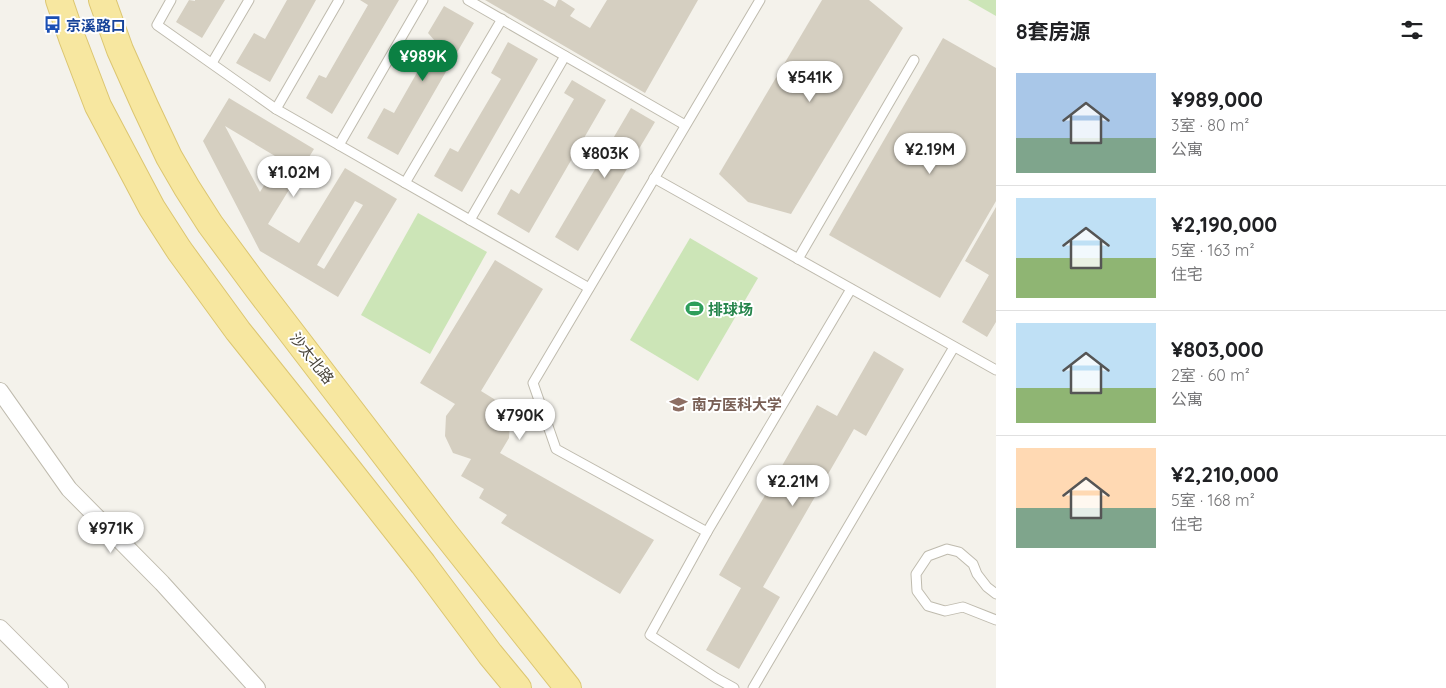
<!DOCTYPE html>
<html lang="zh">
<meta charset="utf-8">
<style>
:root{--surface:#fff;--page:#f6f6f6;--text:#202124;--muted:#757577;--line:#e0e0e0;--accent:#0b8043}
body{margin:0;font-family:Quicksand,"Noto Sans SC",sans-serif;background:var(--page);color:var(--text);height:100vh;display:flex;flex-direction:column;font-size:19px;white-space:nowrap}
*{box-sizing:border-box;margin:0}
p{font-size:16px;color:var(--muted)}
.icon{flex:none;width:28px;height:28px;fill:none;stroke:currentColor;stroke-width:2;stroke-linecap:round;stroke-linejoin:round}
.map{position:relative;flex:1;overflow:hidden}
.panel{display:flex;flex-direction:column;background:var(--surface);width:450px}
.panel>*{flex:none}
.price{position:absolute;translate:-50% -42px;padding:0 11px;border-radius:18px;background:#fff;color:#222;font-size:16px;line-height:32px;filter:drop-shadow(0 1px 2px #0008)}
.price::after{content:'';position:absolute;left:50%;top:30px;width:15px;height:11px;margin-left:-8px;background:inherit;clip-path:polygon(0 0,100% 0,50% 100%)}
.price.active{background:var(--accent);color:#fff}
ul{padding:0;list-style:none}
li{display:flex;align-items:center;gap:15px;height:125px;padding:0 20px}
li+li{border-top:1px solid var(--line)}
li span{display:grid;place-items:center;flex:none;width:140px;height:100px;border-radius:0px;color:#555}
li>.icon{margin-inline-start:auto}
span .icon{width:60px;height:60px;fill:#fffc;stroke-width:1}
li b{font-size:21px}
h2{display:flex;justify-content:space-between;align-items:center;height:60px;padding:0 20px;font-size:21px}
main{display:flex;flex:1;min-height:0}
.map>svg:first-child{display:block}
.green{fill:#cce5b7}
.building{fill:#d5cfc1;fill-rule:evenodd}
.lines{fill:none;stroke-linecap:round;stroke-linejoin:round}
.lane-casing{stroke:#bfbbae;stroke-width:11}
.street-casing{stroke:#bfbbae;stroke-width:18}
.primary-casing{stroke:#dcc671;stroke-width:28}
.lane{stroke:#fff;stroke-width:9}
.street{stroke:#fff;stroke-width:16}
.primary{stroke:#f7e7a0;stroke-width:26}
.labels{text-anchor:middle;dominant-baseline:central;stroke-width:4;stroke-linejoin:round;paint-order:stroke}
.transit-label{font-size:15px;font-weight:bold;fill:#164399;stroke:#fff;text-anchor:start}
.leisure-label{font-size:15px;font-weight:bold;fill:#27864d;stroke:#fff;text-anchor:start}
.street-label{font-size:15px;fill:#484339;stroke:#fff}
.education-label{font-size:15px;font-weight:bold;fill:#785e54;stroke:#fff;text-anchor:start}
</style>
<main>
<div class="map">
<svg width="996" height="688" viewBox="0 0 996 688">
<rect width="100%" height="100%" fill="#f4f2eb"/>
<g class="green">
<polygon points="968,0 996,0 996,16"/>
<polygon points="418,213 487,252 430,354 361,315"/>
<polygon points="690,238 758,278 698,381 630,340"/>
</g>
<g class="building">
<polygon points="189,0 195,1 195,0 225,0 202,38 176,22"/>
<polygon points="287,0 316,0 270,82 236,63 254,33 265,39"/>
<polygon points="360,0 399,0 332,114 306,98 319,75 326,78 368,5"/>
<polygon points="485,0 543,0 555,7 558,0 561,0 575,9 570,16 590,28 607,0 698,0 645,93"/>
<polygon points="822,0 869,0 903,28 791,214 748,202 719,174"/>
<polygon points="444,6 474,23 398,155 367,138 384,108 394,113 435,41 428,33"/>
<polygon points="943,38 996,68 996,201 940,298 829,235"/>
<polygon points="508,42 538,59 462,192 434,176 450,148 458,152 501,79 491,73"/>
<polygon points="572,80 606,100 529,233 497,214 511,189 519,194 574,99 564,93"/>
<path d="M 229,98 L 314,149 L 268,224 L 299,243 L 345,168 L 397,199 L 338,297 L 260,251 L 203,141 ZM 225,126 L 280,159 L 260,192 ZM 355,201 L 363,205 L 324,269 L 317,265 Z"/>
<polygon points="631,108 655,122 578,251 555,237"/>
<polygon points="996,207 996,322 987,337 962,322 989,275 965,261"/>
<polygon points="495,260 543,289 481,391 494,399 505,410 510,421 509,438 500,453 654,540 620,594 501,523 507,515 479,498 484,489 461,476 471,459 453,453 445,436 446,416 455,404 420,383"/>
<polygon points="874,351 904,369 866,436 854,429 763,587 780,597 739,669 706,650 741,588 719,575 817,405 837,416"/>
</g>
<g class="lines">
<defs>
<g id="lane">
<polyline points="171,0 157,25 276,109 589,288"/>
<polyline points="468,0 685,125"/>
<polyline points="212,63 249,0"/>
<polyline points="276,109 339,0"/>
<polyline points="339,145 423,0"/>
<polyline points="654,178 996,370"/>
<polyline points="405,183 502,19"/>
<polyline points="470,220 565,56"/>
<polyline points="798,259 914,60"/>
<polyline points="707,532 851,289"/>
<polyline points="996,594 987,587 977,574 973,564 959,552 947,549 928,556 916,574 917,591 928,606 945,611 963,607 996,620"/>
<polyline points="734,688 716,678 650,635 707,532 556,449 533,383 760,0"/>
<polyline points="753,688 954,347"/>
</g>
<g id="street">
<polyline points="0,391 69,489 162,583 257,688"/>
<polyline points="0,628 60,688"/>
</g>
<g id="primary">
<polyline points="59,0 72,38 98,106 152,208 179,250 238,331 349,470 423,564 490,654 518,688"/>
<polyline points="102,0 120,50 145,106 169,157 187,188 210,224 258,289 444,532 568,688"/>
</g>
</defs>
<use href="#lane" class="lane-casing"/>
<use href="#street" class="street-casing"/>
<use href="#primary" class="primary-casing"/>
<use href="#lane" class="lane"/>
<use href="#street" class="street"/>
<use href="#primary" class="primary"/>
</g>
<defs>
<symbol id="bus-bare" viewBox="-9 -9 18 18"><path d="M-5-6H5V4H4V6H2V4H-2V6H-4V4H-5ZM-3.5-4V0h7V-4ZM-3.5 1.2v1.5H-2V1.2ZM2 1.2v1.5H3.5V1.2Z" fill="#1a4fb4" stroke="#fff" stroke-width="2.5" paint-order="stroke"/></symbol>
<symbol id="stadium-bare" viewBox="-9 -9 18 18"><path d="M0-5a6.5 5 0 1 0 0 10a6.5 5 0 1 0 0-10ZM-3.5-1.8h7v3.6h-7Z" fill="#2e9e5b" stroke="#fff" stroke-width="2.5" paint-order="stroke"/></symbol>
<symbol id="university-bare" viewBox="-9 -9 18 18"><path d="M0-5L7-2L0 1L-7-2ZM-4 1L0 2.5L4 1V4Q0 6-4 4Z" fill="#8d6e63" stroke="#fff" stroke-width="2.5" paint-order="stroke"/></symbol>
</defs>
<g fill-rule="evenodd">
<use href="#bus-bare" x="40" y="12" width="25" height="25"/>
<use href="#stadium-bare" x="682" y="296" width="25" height="25"/>
<use href="#university-bare" x="666" y="392" width="25" height="25"/>
</g>
<g class="labels">
<g class="transit-label">
<text x="66" y="25">京溪路口</text>
</g>
<g class="leisure-label">
<text x="708" y="309">排球场</text>
</g>
<g class="street-label">
<text transform="translate(312 358) rotate(52)">沙太北路</text>
</g>
<g class="education-label">
<text x="692" y="404">南方医科大学</text>
</g>
</g>
</svg>
<b class="price active" style="left:423px;top:82px">¥989K</b>
<b class="price" style="left:810px;top:103px">¥541K</b>
<b class="price" style="left:930px;top:175px">¥2.19M</b>
<b class="price" style="left:605px;top:179px">¥803K</b>
<b class="price" style="left:294px;top:198px">¥1.02M</b>
<b class="price" style="left:520px;top:441px">¥790K</b>
<b class="price" style="left:793px;top:507px">¥2.21M</b>
<b class="price" style="left:111px;top:554px">¥971K</b>
</div>
<section class="panel">
<h2>8套房源<svg class="icon" aria-label="filters" viewBox="0 0 24 24"><path d="M4 7h16M4 17h16"/><circle cx="9" cy="7" r="2"/><circle cx="15" cy="17" r="2"/></svg></h2>
<ul>
<li><span style="background:linear-gradient(#a9c7e8 65%,#7fa58c 0)"><svg class="icon" aria-label="home" viewBox="0 0 24 24"><path d="M3 11l9-7 9 7M6 9v11h12V9"/></svg></span><div><b>¥989,000</b><p>3室 · 80 m²</p><p>公寓</p></div></li>
<li><span style="background:linear-gradient(#bfe0f5 60%,#8fb573 0)"><svg class="icon" aria-label="home" viewBox="0 0 24 24"><path d="M3 11l9-7 9 7M6 9v11h12V9"/></svg></span><div><b>¥2,190,000</b><p>5室 · 163 m²</p><p>住宅</p></div></li>
<li><span style="background:linear-gradient(#bfe0f5 65%,#8fb573 0)"><svg class="icon" aria-label="home" viewBox="0 0 24 24"><path d="M3 11l9-7 9 7M6 9v11h12V9"/></svg></span><div><b>¥803,000</b><p>2室 · 60 m²</p><p>公寓</p></div></li>
<li><span style="background:linear-gradient(#ffd9b3 60%,#7fa58c 0)"><svg class="icon" aria-label="home" viewBox="0 0 24 24"><path d="M3 11l9-7 9 7M6 9v11h12V9"/></svg></span><div><b>¥2,210,000</b><p>5室 · 168 m²</p><p>住宅</p></div></li>
</ul>
</section>
</main>
